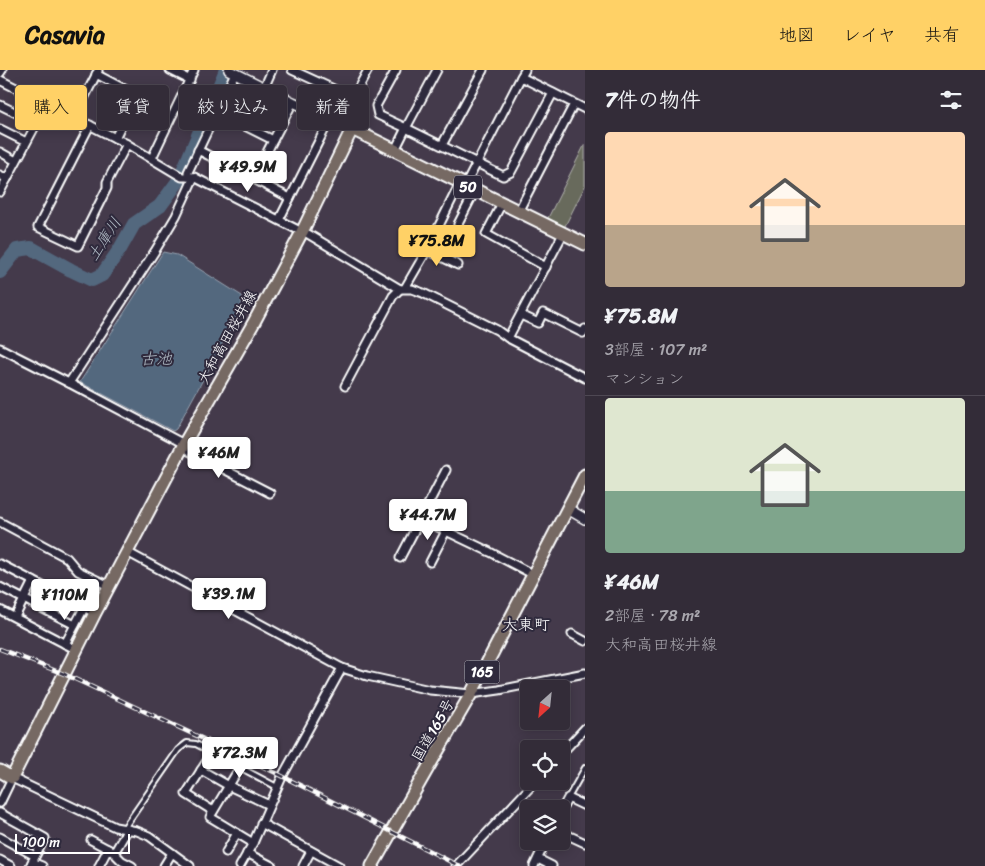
<!DOCTYPE html>
<html lang="ja">
<meta charset="utf-8">
<style>
:root{--surface:#332c38;--page:#3e3843;--text:#f1f3f6;--muted:#a9a7ae;--line:#4e4853;--accent:#ffd166}
body{margin:0;font-family:Sriracha,"Klee One",sans-serif;background:var(--page);color:var(--text);height:100vh;display:flex;flex-direction:column;font-size:19px;white-space:nowrap}
*{box-sizing:border-box;margin:0}
p{font-size:16px;color:var(--muted)}
.icon{flex:none;width:28px;height:28px;fill:none;stroke:currentColor;stroke-width:2;stroke-linecap:round;stroke-linejoin:round}
.map{position:relative;flex:1;overflow:hidden}
.sheet{display:flex;flex-direction:column;background:var(--surface);width:400px}
.sheet>*{flex:none}
.hud{position:absolute;left:15px;top:15px;width:475px;height:45px;display:flex;gap:10px}
.needle{width:32px;rotate:207deg}
.tools{position:absolute;left:520px;top:610px;display:grid;gap:10px}
.tools a{display:grid;place-items:center;width:50px;height:50px;border-radius:5px;background:var(--surface);box-shadow:0 2px 12px #0003,0 0 0 1px var(--line);font-size:25px}
.scale{position:absolute;left:15px;bottom:12px;width:115px;box-sizing:border-box;padding-left:5px;border:2px solid #fff;border-top:0;font-size:14px;line-height:18px;white-space:nowrap;color:#fff;-webkit-text-stroke:4px #2f2a3d;paint-order:stroke}
.price{position:absolute;translate:-50% -42px;padding:0 11px;border-radius:5px;background:#fff;color:#222;font-size:16px;line-height:32px;filter:drop-shadow(0 1px 2px #0008)}
.price::after{content:'';position:absolute;left:50%;top:30px;width:15px;height:11px;margin-left:-8px;background:inherit;clip-path:polygon(0 0,100% 0,50% 100%)}
.price.current{background:var(--accent);color:#111}
ul{padding:0;list-style:none}
li{display:grid;align-content:center;gap:10px;height:265px;padding:0 20px}
li+li{border-top:1px solid var(--line)}
li span{display:grid;place-items:center;height:155px;border-radius:5px;color:#555}
li>.icon{margin-inline-start:auto}
span .icon{width:90px;height:90px;fill:#fffc;stroke-width:1}
li b{font-size:21px}
h2{display:flex;justify-content:space-between;align-items:center;height:60px;padding:0 20px;font-size:21px}
.chip{padding:0 18px;border-radius:5px;background:var(--surface);box-shadow:0 2px 12px #0003,0 0 0 1px var(--line);font-size:18px;line-height:45px}
.chip.current{background:var(--accent);color:#111}
header{display:flex;align-items:center;gap:30px;box-sizing:border-box;height:70px;padding:0 25px;background:var(--accent);color:#111}
header strong{font-size:24px}
nav{display:flex;gap:28px;margin-inline-start:auto;font-size:18px}
main{display:flex;flex:1;min-height:0}
.map>svg:first-child{display:block}
.green{fill:#676a5c;stroke:#b3b4ae}
.water{fill:#52677e;stroke:#97a4b2}
.lines{fill:none;stroke-linecap:round;stroke-linejoin:round}
.river{stroke:#52677e;stroke-width:14}
.service-casing{stroke:#fff;stroke-width:8}
.minor-casing{stroke:#fff;stroke-width:11}
.tertiary-casing{stroke:#fff;stroke-width:12}
.primary-casing{stroke:#fff;stroke-width:15}
.trunk-casing{stroke:#fff;stroke-width:15}
.service{stroke:#2f2a3d;stroke-width:4}
.minor{stroke:#2f2a3d;stroke-width:7}
.tertiary{stroke:#2f2a3d;stroke-width:9}
.primary{stroke:#766964;stroke-width:11}
.trunk{stroke:#766964;stroke-width:11}
.rail-casing{stroke:#fff;stroke-width:4.5}
.rail{stroke:#2f2a3d;stroke-width:2.5;stroke-dasharray:8;stroke-linecap:butt}
.labels{text-anchor:middle;dominant-baseline:central;stroke-width:4;stroke-linejoin:round;paint-order:stroke}
.shield{fill:#2f2a3d;stroke:#c1bfc5;stroke-width:1}
.shield-label{font-size:14px;font-weight:bold;fill:#fff}
.street-label{font-size:15px;fill:#fff;stroke:#2f2a3d}
.water-label{font-size:16px;font-style:italic;fill:#b1bbc5;stroke:#2f2a3d}
.neighbourhood-label{font-size:16px;fill:#fff;stroke:#2f2a3d}
</style>
<header>
<strong>Casavia</strong>
<nav><a>地図</a><a>レイヤ</a><a>共有</a></nav>
</header>
<main>
<div class="map">
<svg width="585" height="796" viewBox="0 0 585 796">
<rect width="100%" height="100%" fill="#443a4b"/>
<filter id="ink" filterUnits="userSpaceOnUse"><feTurbulence type="fractalNoise" baseFrequency=".02" numOctaves="2"/><feDisplacementMap in="SourceGraphic" scale="10" xChannelSelector="R" yChannelSelector="G"/><feConvolveMatrix kernelMatrix="1 2 1 2 8 2 1 2 1" color-interpolation-filters="sRGB"/></filter>
<g filter="url(#ink)">
<polygon class="green" points="585,74 585,116 563,160 546,152"/>
<polygon class="water" points="163,182 177,185 242,226 241,240 176,359 173,361 80,312"/>
<g class="lines">
<polyline class="river" points="0,202 17,180 31,178 71,200 92,210 102,205 120,179 134,154 160,136 179,110 226,0"/>
<defs>
<g id="service">
<polyline points="568,728 585,698"/>
<polyline points="124,758 178,680 187,673 196,674 277,717"/>
</g>
<g id="minor">
<polyline points="170,0 190,10"/>
<polyline points="292,0 353,28"/>
<polyline points="396,0 376,36 378,45 406,58 503,106 511,102 553,23"/>
<polyline points="525,0 521,7 585,39"/>
<polyline points="0,3 2,0"/>
<polyline points="96,4 136,25 115,68"/>
<polyline points="0,10 127,74 182,107 194,107 302,162 308,164 400,219 412,219 423,223 497,260 508,268 585,308"/>
<polyline points="264,18 272,0"/>
<polyline points="0,35 37,53"/>
<polyline points="217,42 273,70"/>
<polyline points="74,48 98,1"/>
<polyline points="90,55 38,157 78,176 107,118 107,112 127,74"/>
<polyline points="0,59 26,72"/>
<polyline points="352,59 353,28 368,0"/>
<polyline points="442,75 483,0"/>
<polyline points="198,80 290,128"/>
<polyline points="395,80 406,58 437,0"/>
<polyline points="0,82 16,91"/>
<polyline points="152,88 194,0"/>
<polyline points="0,105 7,109"/>
<polyline points="188,107 188,102 235,3"/>
<polyline points="253,109 293,32"/>
<polyline points="465,116 521,7"/>
<polyline points="0,122 47,34"/>
<polyline points="502,133 486,164 546,197"/>
<polyline points="518,142 574,34"/>
<polyline points="279,150 330,49"/>
<polyline points="458,154 475,121"/>
<polyline points="427,180 458,195"/>
<polyline points="405,218 427,180 460,113"/>
<polyline points="521,245 538,253 543,243 583,263 585,259"/>
<polyline points="508,268 563,164"/>
<polyline points="0,278 69,313 184,374 189,381 270,423"/>
<polyline points="69,313 155,181 176,146 194,107"/>
<polyline points="345,316 393,226 400,219"/>
<polyline points="421,449 490,482 534,505"/>
<polyline points="0,452 67,488 78,501 109,516"/>
<polyline points="127,482 342,598 367,606 430,620 471,624 499,620 585,603"/>
<polyline points="400,488 446,400"/>
<polyline points="430,492 446,461"/>
<polyline points="0,494 95,543"/>
<polyline points="0,517 75,555"/>
<polyline points="0,540 77,580"/>
<polyline points="15,547 33,511"/>
<polyline points="572,564 585,571"/>
<polyline points="65,574 84,538"/>
<polyline points="212,683 186,724 213,741"/>
<polyline points="561,684 585,658"/>
<polyline points="240,697 210,747 253,773"/>
<polyline points="201,700 229,716 269,735"/>
<polyline points="0,733 12,708 115,757 137,761 149,766 190,796"/>
<polyline points="561,741 568,728 585,736"/>
<polyline points="0,743 45,768 30,796"/>
<polyline points="261,753 339,796"/>
<polyline points="561,762 585,773"/>
<polyline points="0,767 35,786"/>
<polyline points="91,770 108,779 114,783 128,759"/>
<polyline points="226,782 237,763"/>
<polyline points="114,783 122,791 132,796"/>
<polyline points="247,783 272,796"/>
<polyline points="538,789 552,796"/>
<polyline points="0,790 11,796"/>
<polyline points="32,792 42,796"/>
<polyline points="99,796 108,779"/>
<polyline points="164,796 172,783"/>
<polyline points="240,796 253,773 282,707 342,598"/>
<polyline points="303,796 311,781"/>
<polyline points="456,796 536,711"/>
<polyline points="534,796 546,771"/>
</g>
<g id="tertiary">
<polyline points="229,0 293,32 352,59"/>
<polyline points="568,439 585,449"/>
</g>
<polyline id="primary" points="0,701 12,708 95,543 184,374 253,254 302,162 352,59 585,174"/>
<polyline id="trunk" points="372,796 429,696 471,624 585,405"/>
</defs>
<use href="#service" class="service-casing"/>
<use href="#minor" class="minor-casing"/>
<use href="#tertiary" class="tertiary-casing"/>
<use href="#primary" class="primary-casing"/>
<use href="#trunk" class="trunk-casing"/>
<use href="#service" class="service"/>
<use href="#minor" class="minor"/>
<use href="#tertiary" class="tertiary"/>
<use href="#primary" class="primary"/>
<use href="#trunk" class="trunk"/>
<defs>
<polyline id="rail" points="0,579 64,604 118,629 276,703 459,796"/>
</defs>
<use href="#rail" class="rail-casing"/>
<use href="#rail" class="rail"/>
</g>
</g>
<g class="labels">
<g class="shield">
<rect x="454" y="105.5" width="28" height="23" rx="4"/>
<rect x="464.5" y="590.5" width="35" height="23" rx="4"/>
</g>
<g class="shield-label">
<text x="468" y="117">50</text>
<text x="482" y="602">165</text>
</g>
<g class="street-label">
<text transform="translate(227 267) rotate(-61)">大和高田桜井線</text>
<text transform="translate(433 660) rotate(-60)">国道165号</text>
</g>
<g class="water-label">
<text transform="translate(104 169) rotate(-57)">土庫川</text>
<text x="156" y="288">古池</text>
</g>
<g class="neighbourhood-label">
<text x="526" y="554">大東町</text>
</g>
</g>
</svg>
<div class="tools">
<a><svg class="needle" viewBox="-14 -14 28 28"><path d="M0-13l5 13h-10z" fill="#e53935"/><path d="M0 13l5-13h-10z" fill="#a9a7ae"/></svg></a>
<a><svg class="icon" aria-label="locate" viewBox="0 0 24 24"><circle cx="12" cy="12" r="6"/><path d="M12 2v4M12 18v4M2 12h4M18 12h4"/></svg></a>
<a><svg class="icon" aria-label="layers" viewBox="0 0 24 24"><path d="M12 4l9 5-9 5-9-5zM3 14l9 5 9-5"/></svg></a>
</div>
<div class="scale">100 m</div>
<b class="price" style="left:248px;top:123px">¥49.9M</b>
<b class="price current" style="left:437px;top:197px">¥75.8M</b>
<b class="price" style="left:219px;top:409px">¥46M</b>
<b class="price" style="left:428px;top:471px">¥44.7M</b>
<b class="price" style="left:229px;top:550px">¥39.1M</b>
<b class="price" style="left:65px;top:551px">¥110M</b>
<b class="price" style="left:240px;top:709px">¥72.3M</b>
<div class="hud">
<a class="chip current">購入</a>
<a class="chip">賃貸</a>
<a class="chip">絞り込み</a>
<a class="chip">新着</a>
</div>
</div>
<section class="sheet">
<h2>7件の物件<svg class="icon" aria-label="filters" viewBox="0 0 24 24"><path d="M4 7h16M4 17h16"/><circle cx="9" cy="7" r="2"/><circle cx="15" cy="17" r="2"/></svg></h2>
<ul>
<li><span style="background:linear-gradient(#ffd9b3 60%,#b9a48a 0)"><svg class="icon" aria-label="home" viewBox="0 0 24 24"><path d="M3 11l9-7 9 7M6 9v11h12V9"/></svg></span><div><b>¥75.8M</b><p>3部屋 · 107 m²</p><p>マンション</p></div></li>
<li><span style="background:linear-gradient(#dfe7d0 60%,#7fa58c 0)"><svg class="icon" aria-label="home" viewBox="0 0 24 24"><path d="M3 11l9-7 9 7M6 9v11h12V9"/></svg></span><div><b>¥46M</b><p>2部屋 · 78 m²</p><p>大和高田桜井線</p></div></li>
</ul>
</section>
</main>
